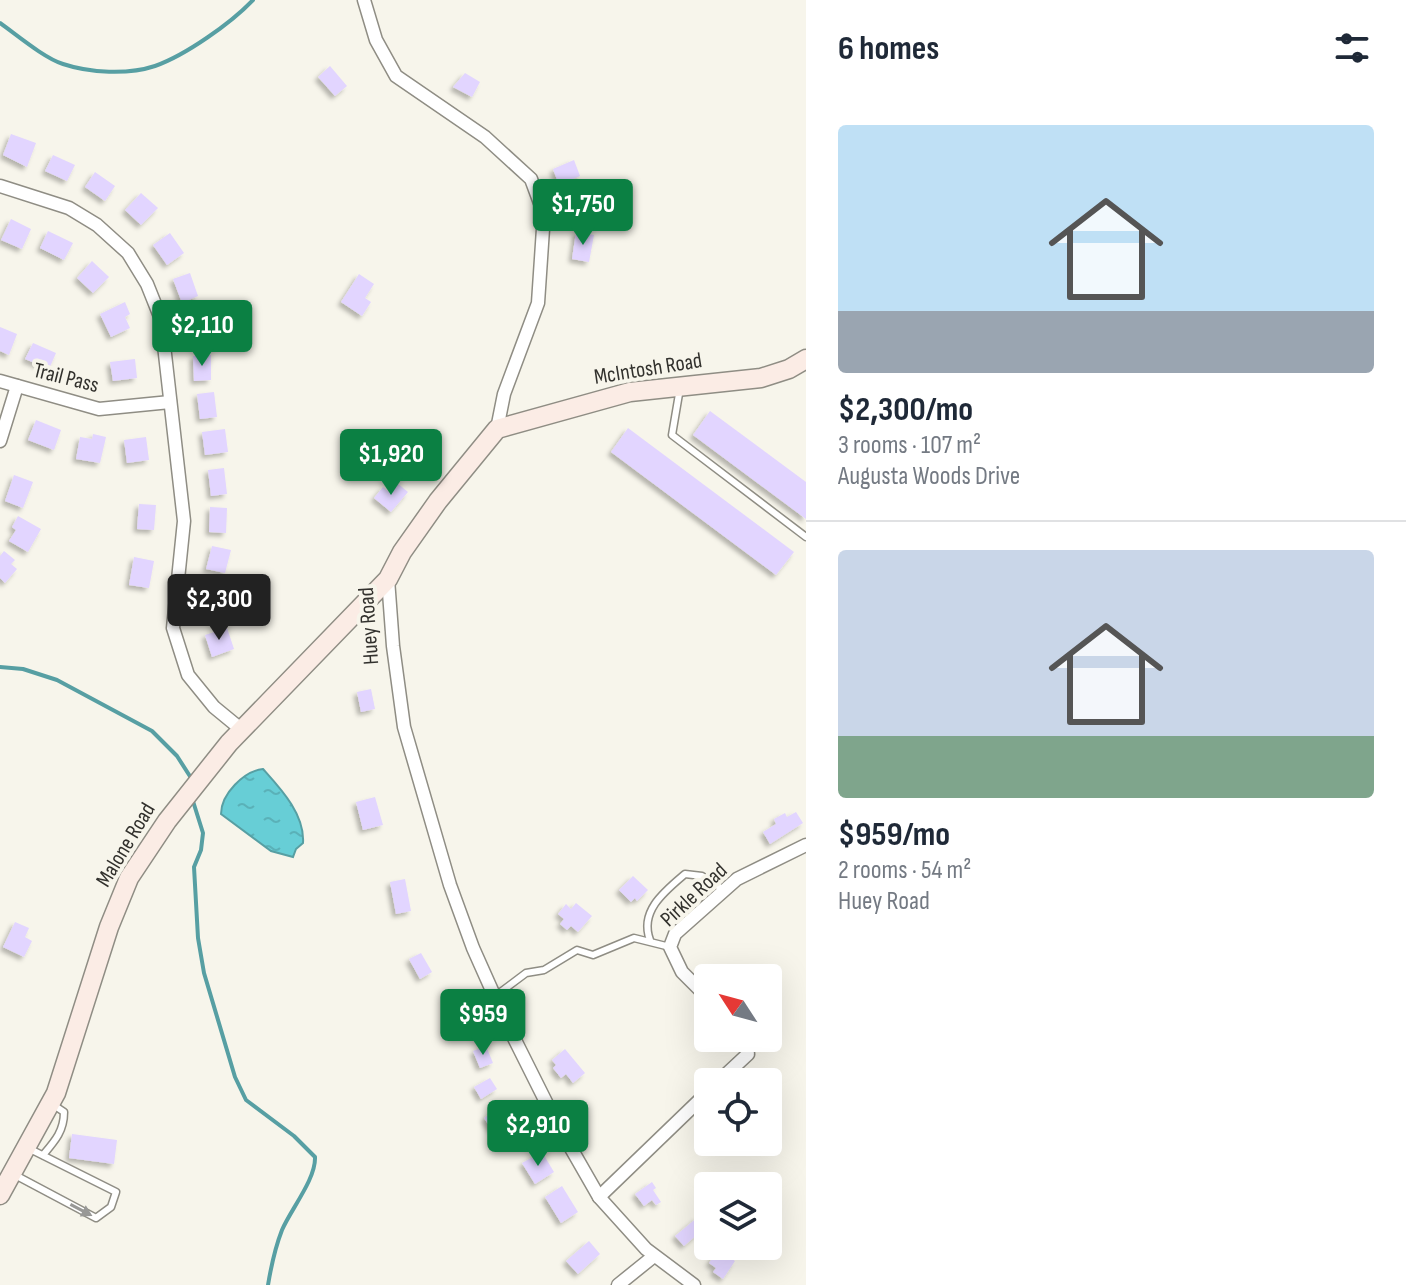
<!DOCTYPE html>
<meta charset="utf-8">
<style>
:root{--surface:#fff;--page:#f2f2f3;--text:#1f2937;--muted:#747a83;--line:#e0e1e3;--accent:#0b8043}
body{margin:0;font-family:"Sofia Sans Condensed",sans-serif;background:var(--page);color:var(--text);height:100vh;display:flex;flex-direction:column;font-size:30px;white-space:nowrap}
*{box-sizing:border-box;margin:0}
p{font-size:26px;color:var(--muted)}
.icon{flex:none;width:44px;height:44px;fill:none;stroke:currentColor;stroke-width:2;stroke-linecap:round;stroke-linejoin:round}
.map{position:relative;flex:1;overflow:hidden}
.panel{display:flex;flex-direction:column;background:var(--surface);width:600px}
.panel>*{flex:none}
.needle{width:52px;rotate:306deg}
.fabs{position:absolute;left:694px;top:964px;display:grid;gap:16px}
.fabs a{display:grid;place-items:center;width:88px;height:88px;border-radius:8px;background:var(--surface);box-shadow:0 8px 32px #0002;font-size:40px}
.price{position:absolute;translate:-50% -68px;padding:0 18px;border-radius:8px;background:var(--accent);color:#fff;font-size:26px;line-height:52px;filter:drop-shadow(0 2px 4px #0008)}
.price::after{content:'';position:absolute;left:50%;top:48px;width:24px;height:18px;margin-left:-12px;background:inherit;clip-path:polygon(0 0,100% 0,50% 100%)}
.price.selected{background:#222;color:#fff}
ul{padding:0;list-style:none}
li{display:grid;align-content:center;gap:16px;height:424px;padding:0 32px}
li+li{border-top:2px solid var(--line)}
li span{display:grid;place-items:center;height:248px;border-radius:8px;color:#555}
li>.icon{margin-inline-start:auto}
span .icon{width:144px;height:144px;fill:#fffc;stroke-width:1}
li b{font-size:34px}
h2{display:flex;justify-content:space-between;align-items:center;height:96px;padding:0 32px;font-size:34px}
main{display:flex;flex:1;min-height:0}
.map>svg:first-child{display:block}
.water{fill:url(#water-ripples);stroke:#579fa3;stroke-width:2}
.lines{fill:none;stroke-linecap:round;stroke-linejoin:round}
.stream{stroke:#579fa3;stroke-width:4}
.building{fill:#e2d5ff;filter:url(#shadow)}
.lane-casing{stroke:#8f8d84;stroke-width:9}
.street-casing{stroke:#8f8d84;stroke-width:15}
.secondary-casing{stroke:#8f8d84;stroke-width:21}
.lane{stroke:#fff;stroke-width:6}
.street{stroke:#fff;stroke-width:12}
.secondary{stroke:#fbece5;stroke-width:18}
.oneway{fill:#989896}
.labels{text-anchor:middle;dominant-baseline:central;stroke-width:8;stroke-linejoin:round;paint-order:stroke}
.street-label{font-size:22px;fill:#32312d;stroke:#f7f5eb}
</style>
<main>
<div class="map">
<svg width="806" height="1285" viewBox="0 0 806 1285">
<defs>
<pattern id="water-ripples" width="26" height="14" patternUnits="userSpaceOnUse" patternTransform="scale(2)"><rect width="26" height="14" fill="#67ced6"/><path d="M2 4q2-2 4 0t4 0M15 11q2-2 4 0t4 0" fill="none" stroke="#5ab1b8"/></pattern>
<filter id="shadow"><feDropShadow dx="-3.5" dy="3.5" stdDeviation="2" flood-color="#0004"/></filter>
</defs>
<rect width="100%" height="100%" fill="#f7f5eb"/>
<path class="water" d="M 263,769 C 280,788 305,814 303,843 L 296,849 L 293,857 L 271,851 L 221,814 C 221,794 244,771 263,769 Z"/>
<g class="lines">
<g class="stream">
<path d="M 0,23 C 17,35 44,58 63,64 C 90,73 128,75 155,66 C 186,55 231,23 253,0"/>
<polyline points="0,667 23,669 57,680 152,731 177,756 193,781"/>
<path d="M 192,798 L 203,833 L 201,850 L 194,867 L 198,938 L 204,973 L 235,1077 L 246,1100 L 294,1136 L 315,1157 C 316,1179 291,1209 282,1230 C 275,1248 271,1267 268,1285"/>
</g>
</g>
<g class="building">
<polygon points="330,66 347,86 335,96 318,77"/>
<polygon points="465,73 480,82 472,97 453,87"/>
<polygon points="11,134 36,143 27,167 3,155"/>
<polygon points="53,155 75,165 67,181 45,171"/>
<polygon points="574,160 580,176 559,185 553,169"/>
<polygon points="95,172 115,186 105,201 85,187"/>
<polygon points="617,181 621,205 604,207 601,184"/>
<polygon points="141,193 158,208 141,225 125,210"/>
<polygon points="11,219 31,229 22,249 1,240"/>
<polygon points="48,231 73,243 64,260 40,248"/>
<polygon points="576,232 594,235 589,262 572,259"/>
<polygon points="170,233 184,253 167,265 153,245"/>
<polygon points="92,261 109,277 93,293 77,278"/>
<polygon points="190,273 198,296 182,303 173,279"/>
<polygon points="359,274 374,284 365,298 371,302 362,316 341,302"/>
<polygon points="125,302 130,314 125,317 130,328 111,337 100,314"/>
<polygon points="205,313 210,340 191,344 186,317"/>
<polygon points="0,327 17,334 9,355 0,351"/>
<polygon points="33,343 56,353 49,369 25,359"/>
<polygon points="211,355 211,380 194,381 193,356"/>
<polygon points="135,359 137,378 113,381 110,362"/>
<polygon points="214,392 217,417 200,419 197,394"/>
<polygon points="710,411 806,482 806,519 693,435"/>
<polygon points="36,420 61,430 54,450 28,440"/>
<polygon points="628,428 794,552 776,575 611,452"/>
<polygon points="225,429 228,452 205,455 202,432"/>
<polygon points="93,434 106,437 100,463 76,459 80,437 92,439"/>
<polygon points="146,437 149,460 127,463 124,440"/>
<polygon points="224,468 227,494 211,496 208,470"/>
<polygon points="14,475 33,482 23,508 5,501"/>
<polygon points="397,483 408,492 391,512 374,498 383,487 390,493"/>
<polygon points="139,504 156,505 154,530 137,529"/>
<polygon points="210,507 227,508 226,533 209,532"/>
<polygon points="18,516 41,529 28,552 9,541 16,530 12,527"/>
<polygon points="212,546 231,550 225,573 206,569"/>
<polygon points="4,551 15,560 11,564 17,569 5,583 0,578 0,556"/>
<polygon points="134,557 154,561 149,588 129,585"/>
<polygon points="206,587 225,591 219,618 199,613"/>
<polygon points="227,628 234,649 212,657 205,635"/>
<polygon points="371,689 375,709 361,712 357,692"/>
<polygon points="375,797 383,825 363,830 356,802"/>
<polygon points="796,812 803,823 770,844 763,832 776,824 774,819 785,813 787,817"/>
<polygon points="633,876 648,890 637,901 635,898 631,902 619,890"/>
<polygon points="405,879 411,911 396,914 390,882"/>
<polygon points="576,903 592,916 578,932 571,926 567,930 560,924 564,919 558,914 566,904 571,909"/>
<polygon points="15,922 29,928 25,937 32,941 24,957 3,947"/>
<polygon points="421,953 432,972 420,979 409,959"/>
<polygon points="486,1046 493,1063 480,1068 473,1051"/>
<polygon points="565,1049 585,1073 573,1083 566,1074 561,1078 553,1068 556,1065 552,1060"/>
<polygon points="490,1078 497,1089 481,1099 474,1087"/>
<polygon points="503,1104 508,1111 511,1108 517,1117 512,1121 519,1131 506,1140 496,1127 492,1130 484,1118"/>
<polygon points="72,1134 117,1140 114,1164 69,1158"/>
<polygon points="542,1152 554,1172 535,1184 522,1163"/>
<polygon points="652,1182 656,1188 653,1190 661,1202 656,1205 652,1200 644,1206 635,1194"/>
<polygon points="562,1186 578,1212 561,1223 545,1197"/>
<polygon points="698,1217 706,1227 684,1246 675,1236"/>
<polygon points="589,1241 600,1254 578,1274 566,1261"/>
<polygon points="718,1250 735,1261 723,1279 713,1272 716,1268 709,1263"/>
</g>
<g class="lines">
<defs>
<g id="lane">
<polyline points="680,388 672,435 806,537"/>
<path d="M 650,940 C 639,911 665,891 685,874 L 702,876 L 724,890"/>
<polyline points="494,997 526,973 544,970 577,950 593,955 634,938 670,947"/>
<path d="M 43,1155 C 55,1141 64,1131 64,1112 L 52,1104"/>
<polyline points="15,1175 96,1218 111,1207 116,1192 30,1149"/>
</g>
<g id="street">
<polyline points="364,0 376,40 396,76 485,137 531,179 544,214 538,303 504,394 497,429"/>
<polyline points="0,186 69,208 97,225 128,253 147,284 161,319 184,521 173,628 188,675 214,707 242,730"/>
<polyline points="0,381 99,409 170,402"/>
<polyline points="0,441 17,386"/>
<polyline points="388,579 393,646 404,727 450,885 473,948 506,1022 556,1122 599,1197 646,1249 694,1285"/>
<polyline points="708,998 682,972 670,947 675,934 737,879 806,845"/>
<polyline points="718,1082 748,1054 745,1038"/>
<polyline points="599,1197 708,1092"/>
<polyline points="618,1285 654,1256"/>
</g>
<polyline id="secondary" points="0,1195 56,1093 109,927 129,878 167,821 229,743 388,579 402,552 438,501 497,429 630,392 761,378 789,369 806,359"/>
</defs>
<use href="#lane" class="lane-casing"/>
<use href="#street" class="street-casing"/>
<use href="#secondary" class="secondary-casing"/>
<use href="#lane" class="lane"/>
<use href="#street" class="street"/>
<use href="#secondary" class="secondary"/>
</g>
<defs><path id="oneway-solid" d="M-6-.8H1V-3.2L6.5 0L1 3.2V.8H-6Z" transform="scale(2)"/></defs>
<use class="oneway" href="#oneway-solid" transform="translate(81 1210) rotate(28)"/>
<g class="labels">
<g class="street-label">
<text transform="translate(648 369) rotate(-9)">McIntosh Road</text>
<text transform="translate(66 378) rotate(14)">Trail Pass</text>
<text transform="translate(369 626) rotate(-94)">Huey Road</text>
<text transform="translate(126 845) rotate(-59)">Malone Road</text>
<text transform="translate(694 895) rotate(-43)">Pirkle Road</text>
</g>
</g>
</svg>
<div class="fabs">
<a><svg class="needle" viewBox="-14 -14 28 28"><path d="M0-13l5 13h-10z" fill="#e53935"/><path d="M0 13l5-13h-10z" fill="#747a83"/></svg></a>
<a><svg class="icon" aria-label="locate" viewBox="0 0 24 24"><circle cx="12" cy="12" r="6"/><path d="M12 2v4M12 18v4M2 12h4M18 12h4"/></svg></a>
<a><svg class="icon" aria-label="layers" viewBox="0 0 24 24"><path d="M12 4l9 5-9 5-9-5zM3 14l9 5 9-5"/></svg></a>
</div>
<b class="price" style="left:583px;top:247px">$1,750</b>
<b class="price" style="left:202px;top:368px">$2,110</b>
<b class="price" style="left:391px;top:497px">$1,920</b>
<b class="price selected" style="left:219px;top:642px">$2,300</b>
<b class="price" style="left:483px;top:1057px">$959</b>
<b class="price" style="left:538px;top:1168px">$2,910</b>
</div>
<section class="panel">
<h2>6 homes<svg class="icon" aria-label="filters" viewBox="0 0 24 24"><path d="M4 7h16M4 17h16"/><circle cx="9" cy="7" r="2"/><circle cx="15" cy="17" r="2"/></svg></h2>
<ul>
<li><span style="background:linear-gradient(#bfe0f5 75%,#9aa5b1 0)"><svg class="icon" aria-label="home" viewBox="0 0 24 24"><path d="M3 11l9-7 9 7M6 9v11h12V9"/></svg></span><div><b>$2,300/mo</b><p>3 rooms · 107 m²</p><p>Augusta Woods Drive</p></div></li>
<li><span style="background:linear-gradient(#c9d6e8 75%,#7fa58c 0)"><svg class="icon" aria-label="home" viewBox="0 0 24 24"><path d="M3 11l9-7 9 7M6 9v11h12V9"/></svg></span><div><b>$959/mo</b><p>2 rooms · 54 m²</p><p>Huey Road</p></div></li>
</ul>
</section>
</main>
